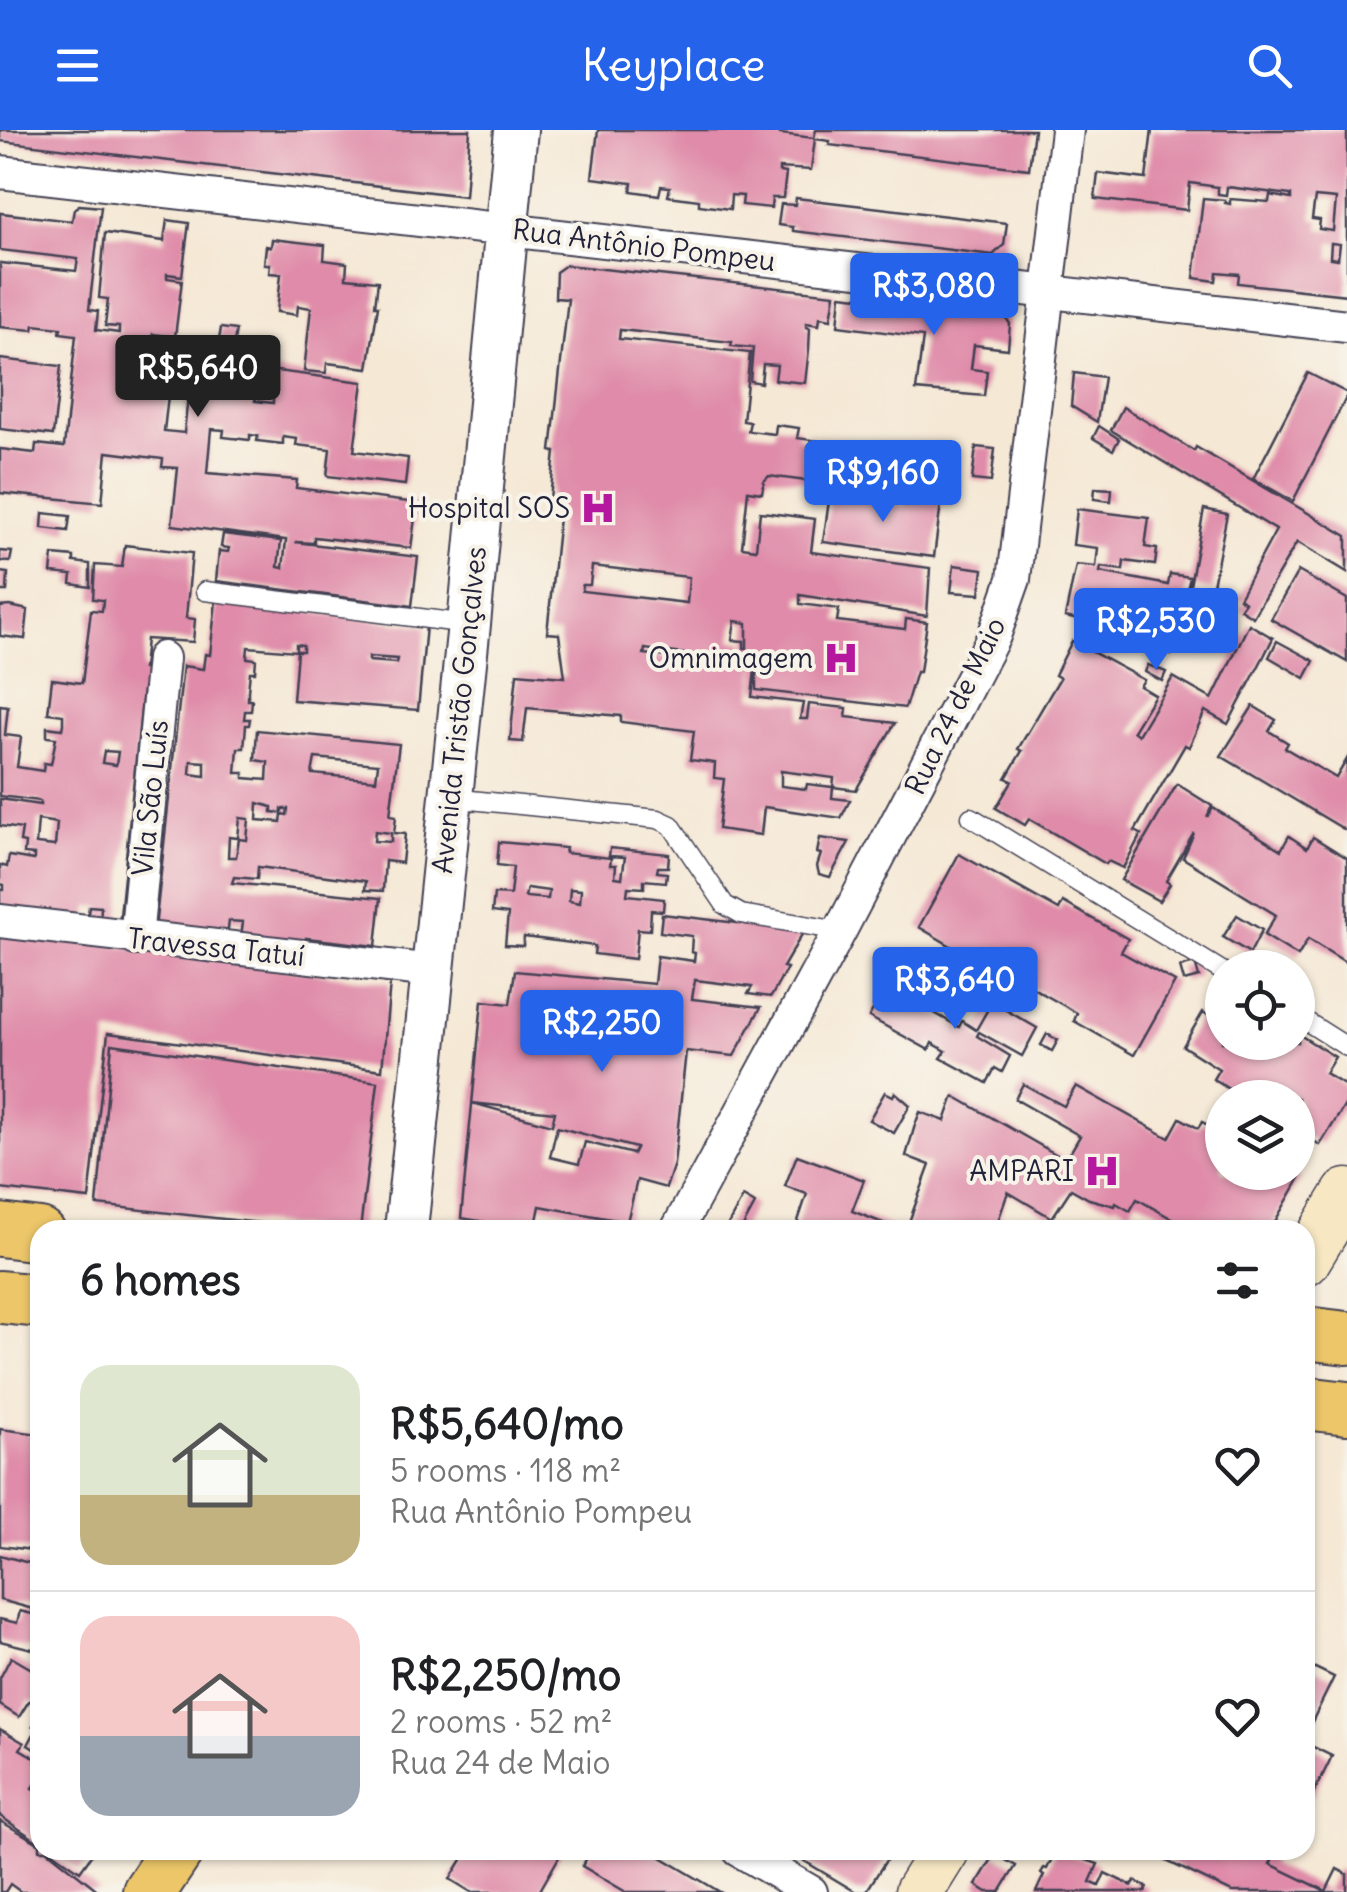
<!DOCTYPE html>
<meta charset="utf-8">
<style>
:root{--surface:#fff;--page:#f6f6f6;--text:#202124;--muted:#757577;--line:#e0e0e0;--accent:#2563eb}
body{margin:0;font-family:Delius,sans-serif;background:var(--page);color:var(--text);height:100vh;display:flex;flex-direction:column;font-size:38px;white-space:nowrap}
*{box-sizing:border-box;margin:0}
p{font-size:32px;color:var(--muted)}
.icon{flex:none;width:55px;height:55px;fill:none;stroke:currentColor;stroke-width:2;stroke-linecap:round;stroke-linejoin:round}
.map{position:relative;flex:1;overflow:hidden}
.side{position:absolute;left:30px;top:1090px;width:1285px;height:640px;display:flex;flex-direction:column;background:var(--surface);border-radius:30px;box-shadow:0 2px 8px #0004}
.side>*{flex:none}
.tools{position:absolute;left:1205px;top:820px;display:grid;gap:20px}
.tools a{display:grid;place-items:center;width:110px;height:110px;border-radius:50%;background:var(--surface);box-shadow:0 2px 8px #0004;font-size:50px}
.price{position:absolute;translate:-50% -85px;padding:0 22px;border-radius:10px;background:var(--accent);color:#fff;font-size:32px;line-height:65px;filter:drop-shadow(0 2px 5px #0008)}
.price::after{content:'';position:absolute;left:50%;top:60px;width:30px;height:22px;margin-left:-15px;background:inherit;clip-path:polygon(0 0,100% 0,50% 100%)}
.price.on{background:#222;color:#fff}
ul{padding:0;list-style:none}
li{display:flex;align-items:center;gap:30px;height:250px;padding:0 50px}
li+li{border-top:2px solid var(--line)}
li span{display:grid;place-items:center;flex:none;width:280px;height:200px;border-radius:30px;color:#555}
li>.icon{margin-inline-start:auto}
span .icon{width:120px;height:120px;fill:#fffc;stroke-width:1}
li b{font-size:42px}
h2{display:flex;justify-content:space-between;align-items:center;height:120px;padding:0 50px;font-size:42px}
header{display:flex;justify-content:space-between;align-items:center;height:130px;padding:0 50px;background:var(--accent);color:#fff;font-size:45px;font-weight:600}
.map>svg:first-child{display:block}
.building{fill:#df8ba9;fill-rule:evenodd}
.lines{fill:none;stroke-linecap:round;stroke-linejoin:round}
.service-casing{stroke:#424052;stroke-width:21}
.minor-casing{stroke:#424052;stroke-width:36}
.tertiary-casing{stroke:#424052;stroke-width:46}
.secondary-casing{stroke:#424052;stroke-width:51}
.primary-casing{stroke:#424052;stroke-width:56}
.service{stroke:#fff;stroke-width:18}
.minor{stroke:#fff;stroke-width:32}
.tertiary{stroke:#fff;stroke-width:42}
.secondary{stroke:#f7e8c3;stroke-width:48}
.primary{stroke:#ecc669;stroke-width:52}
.labels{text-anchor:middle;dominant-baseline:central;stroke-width:8;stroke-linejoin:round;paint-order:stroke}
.street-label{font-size:28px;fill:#22223b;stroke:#f7f3e8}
.poi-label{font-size:28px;fill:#22223b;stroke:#f7f3e8;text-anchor:end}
</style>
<header><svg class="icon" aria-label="menu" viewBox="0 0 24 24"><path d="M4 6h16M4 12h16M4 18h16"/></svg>Keyplace<svg class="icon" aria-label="search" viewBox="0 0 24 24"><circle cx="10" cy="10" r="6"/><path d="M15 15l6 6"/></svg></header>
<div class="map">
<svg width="1347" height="1762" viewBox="0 0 1347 1762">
<rect width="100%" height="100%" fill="#f7f3e8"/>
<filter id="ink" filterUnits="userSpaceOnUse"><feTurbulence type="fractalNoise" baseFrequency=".01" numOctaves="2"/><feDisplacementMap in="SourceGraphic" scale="20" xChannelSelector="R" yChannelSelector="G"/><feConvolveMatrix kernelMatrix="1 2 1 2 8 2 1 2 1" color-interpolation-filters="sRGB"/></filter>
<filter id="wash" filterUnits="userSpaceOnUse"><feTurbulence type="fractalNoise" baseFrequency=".0048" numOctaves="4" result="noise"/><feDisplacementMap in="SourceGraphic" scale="40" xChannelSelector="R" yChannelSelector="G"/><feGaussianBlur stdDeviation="2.25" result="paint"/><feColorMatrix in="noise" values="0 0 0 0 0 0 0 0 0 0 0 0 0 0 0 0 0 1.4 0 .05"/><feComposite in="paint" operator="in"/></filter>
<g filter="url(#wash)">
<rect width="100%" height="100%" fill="#f5e8d5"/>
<g id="blocks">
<g class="building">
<polygon points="0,0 470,0 465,66 0,11"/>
<polygon points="598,0 780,0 780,4 814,8 816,0 1034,0 1029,39 829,15 830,11 815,9 811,40 779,38 779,42 786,43 783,68 772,68 771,78 742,75 743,66 731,65 730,79 699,75 699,70 668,66 670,57 661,56 659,65 631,61 632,53 592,48"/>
<path d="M 1152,0 L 1347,0 L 1347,165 L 1238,153 L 1239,144 L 1217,142 L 1216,151 L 1194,148 L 1203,68 L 1225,70 L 1225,73 L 1230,74 L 1230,69 L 1269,72 L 1270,65 L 1291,69 L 1291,65 L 1227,57 L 1226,65 L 1218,64 L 1218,57 L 1190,53 L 1187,80 L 1095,69 L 1098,43 L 1146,49 ZM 1315,67 L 1336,69 L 1333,101 L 1319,99 L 1320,90 L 1312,89 ZM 1331,113 L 1340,114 L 1338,129 L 1330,128 Z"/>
<polygon points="796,68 1007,93 1004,115 993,125 793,101 793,97 778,95 781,74 795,75"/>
<path d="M 79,75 L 101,77 L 89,180 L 98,181 L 96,200 L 119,203 L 119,197 L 105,196 L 108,169 L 99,168 L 105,103 L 164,111 L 167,90 L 189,93 L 182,146 L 167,144 L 167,148 L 182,150 L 175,207 L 153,204 L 151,213 L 144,212 L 142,227 L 172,231 L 164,301 L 184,303 L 189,257 L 193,257 L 197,231 L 363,252 L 354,321 L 408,328 L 405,355 L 327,346 L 330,319 L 296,315 L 297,309 L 283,307 L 283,314 L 257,311 L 258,306 L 250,305 L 250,310 L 223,307 L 224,300 L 211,299 L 207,343 L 297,350 L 296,358 L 417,373 L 411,418 L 314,407 L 314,413 L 295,412 L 418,427 L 412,476 L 216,451 L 219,421 L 228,422 L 229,418 L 221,417 L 223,404 L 281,411 L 278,437 L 283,438 L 286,410 L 172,395 L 178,338 L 162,337 L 163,329 L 107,322 L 102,373 L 0,363 L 0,319 L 35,323 L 36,314 L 64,317 L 76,205 L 60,203 L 61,198 L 34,195 L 33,200 L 0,197 L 0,133 L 76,141 L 78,129 L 0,120 L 0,83 L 72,91 L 74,79 ZM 256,265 L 273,267 L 273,273 L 255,271 Z"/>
<polygon points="272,109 325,115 324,130 347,133 346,148 378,151 375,176 378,176 368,238 327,233 326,243 304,241 311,178 298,176 297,185 277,182 281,144 269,143 270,134 264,134 266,116 271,117"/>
<path d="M 566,135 L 835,164 L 831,189 L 820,187 L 819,195 L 806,193 L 806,197 L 810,198 L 809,219 L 805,253 L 775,250 L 777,235 L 763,234 L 761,253 L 750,251 L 753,218 L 731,216 L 732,212 L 620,200 L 619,209 L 750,223 L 743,291 L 750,292 L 748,301 L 775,304 L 776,295 L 799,298 L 797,308 L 953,330 L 949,360 L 930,357 L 929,362 L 838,350 L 837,355 L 769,346 L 764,351 L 762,363 L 748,361 L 742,417 L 756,419 L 760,382 L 770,383 L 815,389 L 811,422 L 930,438 L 927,486 L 800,465 L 800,474 L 839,479 L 837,491 L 905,499 L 906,489 L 927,492 L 920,542 L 916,542 L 905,578 L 756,560 L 756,530 L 752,567 L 803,573 L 800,589 L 807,589 L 809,574 L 847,578 L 846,587 L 895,593 L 856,660 L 833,657 L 832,668 L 850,670 L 841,688 L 764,677 L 761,705 L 718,699 L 724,649 L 714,648 L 715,633 L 690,630 L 694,601 L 621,592 L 621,586 L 527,578 L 523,612 L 510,611 L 517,543 L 565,547 L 559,504 L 547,503 L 560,378 L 555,377 L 550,369 L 555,322 L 551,321 L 568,169 L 555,168 L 556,142 ZM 592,436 L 689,447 L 687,473 L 582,461 L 582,455 L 590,455 ZM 735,491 L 747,493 L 747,518 L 744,518 L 744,511 L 732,510 ZM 645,519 L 700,526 L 700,531 L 644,524 ZM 781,641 L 834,648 L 833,657 L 807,654 L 806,659 L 781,656 Z"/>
<polygon points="841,165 1004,184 1010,194 1008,219 974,215 971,239 987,241 984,266 916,260 923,207 838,196"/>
<polygon points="221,198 236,200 234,212 219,210"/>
<polygon points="0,229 61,236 53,305 0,299"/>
<polygon points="1074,243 1104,247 1097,292 1071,276"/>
<polygon points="1308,243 1347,263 1347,266 1293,371 1253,349"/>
<polygon points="1123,277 1194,321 1196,317 1347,406 1347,442 1297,412 1253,487 1240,479 1245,472 1239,468 1276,400 1111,300"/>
<polygon points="1099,296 1119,309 1113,320 1093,308"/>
<polygon points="976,317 995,319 991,352 972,350"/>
<polygon points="1095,358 1112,359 1111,371 1094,369"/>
<polygon points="830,364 906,375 907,369 941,373 934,427 823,412"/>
<polygon points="1077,379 1149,388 1145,417 1157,419 1155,435 1124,431 1123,440 1101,437 1100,442 1168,455 1170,444 1190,447 1171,525 1153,519 1157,507 1065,487 1076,435 1096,437 1098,418 1073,415"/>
<polygon points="1204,379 1227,384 1212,460 1190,456"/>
<polygon points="43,383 70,386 68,401 42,398"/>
<path d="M 125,415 L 192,423 L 186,488 L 195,489 L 193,512 L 146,509 L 143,539 L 153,540 L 151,559 L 143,559 L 119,796 L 100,794 L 101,777 L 89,776 L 87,792 L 0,780 L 0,760 L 4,760 L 4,755 L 0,754 L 0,735 L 7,737 L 9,726 L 34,730 L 34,725 L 24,724 L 25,713 L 20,712 L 22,699 L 0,696 L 0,669 L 40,675 L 40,671 L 0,666 L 0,575 L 8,576 L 5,605 L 21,607 L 17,637 L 43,641 L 44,633 L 51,634 L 56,608 L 47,607 L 47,597 L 62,599 L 63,594 L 63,585 L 48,583 L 52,549 L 82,553 L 91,480 L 102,481 L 103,470 L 93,469 L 95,435 L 122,437 ZM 104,621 L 118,622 L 116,635 L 102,633 ZM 38,690 L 57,693 L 55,716 L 36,714 Z"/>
<polygon points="0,421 12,422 10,432 0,431"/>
<polygon points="53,425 74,427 74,432 90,434 90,457 71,454 72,445 51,443"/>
<polygon points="954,435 983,439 980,464 951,462"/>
<polygon points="1298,441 1347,469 1347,532 1271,489"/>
<polygon points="0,442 8,443 7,461 0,461"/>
<path d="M 216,471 L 426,496 L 418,580 L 293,570 L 297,521 L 303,521 L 303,515 L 296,514 L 296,521 L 248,517 L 247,528 L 256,529 L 255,542 L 250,542 L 248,561 L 248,570 L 252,570 L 251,581 L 245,581 L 244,589 L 250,589 L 249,595 L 246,595 L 244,618 L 238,618 L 236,643 L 244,643 L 244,648 L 267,650 L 268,632 L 255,630 L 257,600 L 399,614 L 390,685 L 396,686 L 394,703 L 405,704 L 402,733 L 385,731 L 383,761 L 365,760 L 366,751 L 258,737 L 257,749 L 234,747 L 232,753 L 381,768 L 376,816 L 306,808 L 306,813 L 241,807 L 243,792 L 229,791 L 227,806 L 155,799 L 183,536 L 203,539 L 205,524 L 210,525 ZM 369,527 L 397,529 L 396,533 L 369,531 ZM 315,628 L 378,634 L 376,650 L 312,644 ZM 191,631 L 205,632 L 205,646 L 190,644 ZM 258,673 L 272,677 L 272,682 L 282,683 L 282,679 L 288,679 L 287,685 L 282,684 L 281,692 L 257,690 ZM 240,688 L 249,689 L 247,710 L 239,709 L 236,727 L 228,727 L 229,707 L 238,708 ZM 375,701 L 391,703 L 391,712 L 374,711 Z"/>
<polygon points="10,476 28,480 25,509 0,506 0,477"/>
<polygon points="1249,494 1273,508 1264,526 1228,594 1205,581 1189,617 1185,615 1135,701 1141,704 1123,738 1108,731 1106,734 1029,689 1025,695 996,678 1012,651 1006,648 1022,621 1018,619 1060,548 1055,545 1072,511 1144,550 1140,556 1155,565 1133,601 1138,605 1173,547 1212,569"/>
<polygon points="1277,511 1314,531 1305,548 1269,527"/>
<polygon points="1148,535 1166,542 1162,551 1145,542"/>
<polygon points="1253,576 1276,590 1269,601 1288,613 1285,618 1336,648 1347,629 1347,701 1221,626"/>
<polygon points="1177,654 1212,676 1207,687 1213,678 1281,720 1289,706 1307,718 1313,707 1347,728 1347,833 1308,809 1298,826 1264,805 1276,785 1183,728 1194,703 1166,751 1170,754 1159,771 1121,750"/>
<polygon points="820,708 849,712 830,747 819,744 817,736 821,724 817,723"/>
<path d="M 499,712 L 566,718 L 565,723 L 611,728 L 610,735 L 616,735 L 615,747 L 622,748 L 625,727 L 609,726 L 610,718 L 669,724 L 668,737 L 658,737 L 657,742 L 667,743 L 666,752 L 644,750 L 644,758 L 628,757 L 627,765 L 664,769 L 663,781 L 651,780 L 650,800 L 638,799 L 635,829 L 594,824 L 595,816 L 524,807 L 523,816 L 505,815 L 508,784 L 492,782 L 494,764 L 510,765 L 513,737 L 497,735 ZM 527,758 L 549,761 L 548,769 L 525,767 ZM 570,759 L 581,760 L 580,773 L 569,771 Z"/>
<polygon points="959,724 1059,780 1063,772 1128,809 1121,822 1175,852 1134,925 1074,891 1077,883 1022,852 1019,856 919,797"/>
<path d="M 662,784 L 804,801 L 783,837 L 787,838 L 771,867 L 748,864 L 752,857 L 695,850 L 692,869 L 761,877 L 734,926 L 686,921 L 674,1034 L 666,1058 L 637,1050 L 627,1092 L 540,1076 L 535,1100 L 461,1088 L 482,871 L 510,874 L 515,841 L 654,854 L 657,826 L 694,831 L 695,823 L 691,822 L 692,806 L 660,802 ZM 472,973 L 555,982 L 552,995 ZM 557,997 L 636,1018 L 633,1024 L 585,1012 L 579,1034 L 550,1027 Z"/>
<polygon points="1237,785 1262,800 1250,823 1223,807"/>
<polygon points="0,800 390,853 382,940 108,903 89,1069 0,1059"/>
<polygon points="1195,833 1199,847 1184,851 1180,837"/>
<polygon points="889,850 913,863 910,869 959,897 962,891 976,900 992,872 1037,898 1022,926 979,902 977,906 1010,926 1002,942 995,938 987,953 941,928 946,921 932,913 929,920 869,887"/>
<polygon points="1203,882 1222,894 1222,912 1298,912 1298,904 1335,927 1325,943 1347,957 1347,972 1320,1015 1298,1001 1298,968 1243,968 1213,949 1219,939 1183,916"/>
<polygon points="1047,904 1058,910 1052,921 1041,915"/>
<polygon points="112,914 378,952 360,1100 325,1100 97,1075"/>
<polygon points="1023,954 1064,976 1076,956 1169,1008 1180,988 1198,998 1202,992 1222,1003 1222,1042 1291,1042 1300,1048 1270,1100 1177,1100 1181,1094 1137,1069 1130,1081 1116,1073 1115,1076 1089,1069 1071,1059 1052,1088 1008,1062 995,1100 906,1100 930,1035 906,1026 915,995 920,982 945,991 954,966 1066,1030 1080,1006 1015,969"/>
<polygon points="885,962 893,966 895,962 910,975 894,1003 869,990"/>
<polygon points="797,1025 864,1050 852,1081 901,1100 795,1100 807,1064 785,1056"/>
<polygon points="743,1067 755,1074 741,1100 725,1100"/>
<polygon points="0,1299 40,1304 40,1421 0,1416"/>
<polygon points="1305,1308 1311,1308 1310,1339 1305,1337"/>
<polygon points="0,1425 40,1436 40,1521 0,1511 0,1489 17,1493 20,1481 32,1484 33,1479 0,1470"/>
<polygon points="11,1527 40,1544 40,1573 29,1571 19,1587 0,1575 0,1548"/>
<polygon points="1305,1533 1334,1547 1305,1606 1305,1578 1309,1576 1305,1574"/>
<polygon points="38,1590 40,1592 40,1623 28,1615 37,1598 33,1596"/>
<polygon points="0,1599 24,1613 20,1619 40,1631 40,1647 33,1658 40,1663 40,1713 0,1686"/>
<polygon points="1305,1613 1332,1626 1312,1667 1305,1664"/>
<polygon points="0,1691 40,1714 40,1720 47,1720 100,1762 21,1762 10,1754 5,1762 0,1762"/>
<polygon points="50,1720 95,1720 80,1741"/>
<polygon points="468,1720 563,1720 539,1762 471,1762 450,1749"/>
<polygon points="592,1720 649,1720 720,1762 626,1762 582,1736"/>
<polygon points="786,1720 884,1720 890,1724 866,1762 856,1762"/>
<polygon points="1056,1720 1098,1734 1090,1752 1099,1756 1105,1743 1132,1756 1135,1751 1147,1757 1145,1762 1036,1762 1044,1745 1041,1743 1044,1738 1047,1739"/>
<polygon points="1143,1720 1277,1720 1270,1734 1326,1761 1337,1739 1347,1744 1347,1762 1232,1762"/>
<polygon points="995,1724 1016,1736 1000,1762 987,1762 976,1755"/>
</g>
</g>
</g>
<g filter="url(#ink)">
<use href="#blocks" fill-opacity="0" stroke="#424052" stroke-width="2.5"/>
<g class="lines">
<defs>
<g id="service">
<polyline points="205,461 468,494"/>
<polyline points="451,668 658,689 671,695 725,775 741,784 840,801"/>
<polyline points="971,687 1222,841"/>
<polyline points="1298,886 1347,917"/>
</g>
<g id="minor">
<polyline points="0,42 1347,196"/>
<polyline points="0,791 432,841"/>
<polyline points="136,809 163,528"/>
<polyline points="677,1100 840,801 994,506 1014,449 1067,0"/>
<polyline points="739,1720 811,1762"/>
</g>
<polyline id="tertiary" points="406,1100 469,494 516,0"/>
<g id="secondary">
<polyline points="1305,1132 1347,1063"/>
<polyline points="919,1762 945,1720"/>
</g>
<g id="primary">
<polyline points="0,1100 40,1105"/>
<polyline points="0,1167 40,1171"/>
<polyline points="1305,1203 1347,1208"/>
<polyline points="1305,1273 1347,1278"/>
<polyline points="149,1762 177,1720"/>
</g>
</defs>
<use href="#service" class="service-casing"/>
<use href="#minor" class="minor-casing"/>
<use href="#tertiary" class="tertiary-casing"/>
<use href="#secondary" class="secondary-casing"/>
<use href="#primary" class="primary-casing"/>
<use href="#service" class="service"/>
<use href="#minor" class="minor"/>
<use href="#tertiary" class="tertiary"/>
<use href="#secondary" class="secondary"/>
<use href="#primary" class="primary"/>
</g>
</g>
<defs>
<symbol id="hospital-bare" viewBox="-9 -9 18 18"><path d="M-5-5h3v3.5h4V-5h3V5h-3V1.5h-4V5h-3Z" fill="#b5179e" stroke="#f7f3e8" stroke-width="2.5" paint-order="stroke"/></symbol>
</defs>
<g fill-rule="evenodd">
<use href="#hospital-bare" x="573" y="353" width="50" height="50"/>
<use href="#hospital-bare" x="816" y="503" width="50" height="50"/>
<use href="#hospital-bare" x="1077" y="1016" width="50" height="50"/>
</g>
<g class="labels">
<g class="street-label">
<text transform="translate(644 115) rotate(7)">Rua Antônio Pompeu</text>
<text transform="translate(955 576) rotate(-64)">Rua 24 de Maio</text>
<text transform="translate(459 580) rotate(-84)">Avenida Tristão Gonçalves</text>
<text transform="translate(150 668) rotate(-84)">Vila São Luís</text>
<text transform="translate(216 817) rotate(6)">Travessa Tatuí</text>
</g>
<g class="poi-label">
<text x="570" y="378">Hospital SOS</text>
<text x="813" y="528">Omnimagem</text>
<text x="1074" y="1041">AMPARI</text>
</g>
</g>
</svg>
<div class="tools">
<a><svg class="icon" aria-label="locate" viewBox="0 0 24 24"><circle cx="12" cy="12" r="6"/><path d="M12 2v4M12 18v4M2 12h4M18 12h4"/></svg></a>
<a><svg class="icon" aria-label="layers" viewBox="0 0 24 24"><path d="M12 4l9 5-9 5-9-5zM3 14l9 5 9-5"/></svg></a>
</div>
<b class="price" style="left:934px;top:208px">R$3,080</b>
<b class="price on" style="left:198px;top:290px">R$5,640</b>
<b class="price" style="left:883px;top:395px">R$9,160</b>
<b class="price" style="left:1156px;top:543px">R$2,530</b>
<b class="price" style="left:955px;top:902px">R$3,640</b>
<b class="price" style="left:602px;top:945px">R$2,250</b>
<section class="side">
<h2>6 homes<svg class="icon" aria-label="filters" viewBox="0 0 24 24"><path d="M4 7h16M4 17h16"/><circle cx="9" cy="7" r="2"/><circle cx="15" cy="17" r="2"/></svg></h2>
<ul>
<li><span style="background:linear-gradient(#dfe7d0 65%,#c2b280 0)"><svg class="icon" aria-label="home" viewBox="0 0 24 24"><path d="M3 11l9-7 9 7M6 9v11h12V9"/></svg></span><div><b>R$5,640/mo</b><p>5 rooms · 118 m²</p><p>Rua Antônio Pompeu</p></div><svg class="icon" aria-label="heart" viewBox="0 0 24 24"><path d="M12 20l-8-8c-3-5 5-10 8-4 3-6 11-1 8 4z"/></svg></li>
<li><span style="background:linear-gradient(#f6c9c9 60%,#9aa5b1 0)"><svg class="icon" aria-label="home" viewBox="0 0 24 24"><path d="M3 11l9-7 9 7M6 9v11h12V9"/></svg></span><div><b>R$2,250/mo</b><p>2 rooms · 52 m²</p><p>Rua 24 de Maio</p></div><svg class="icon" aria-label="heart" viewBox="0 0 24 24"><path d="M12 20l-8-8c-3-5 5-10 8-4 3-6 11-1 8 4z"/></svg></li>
</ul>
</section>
</div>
